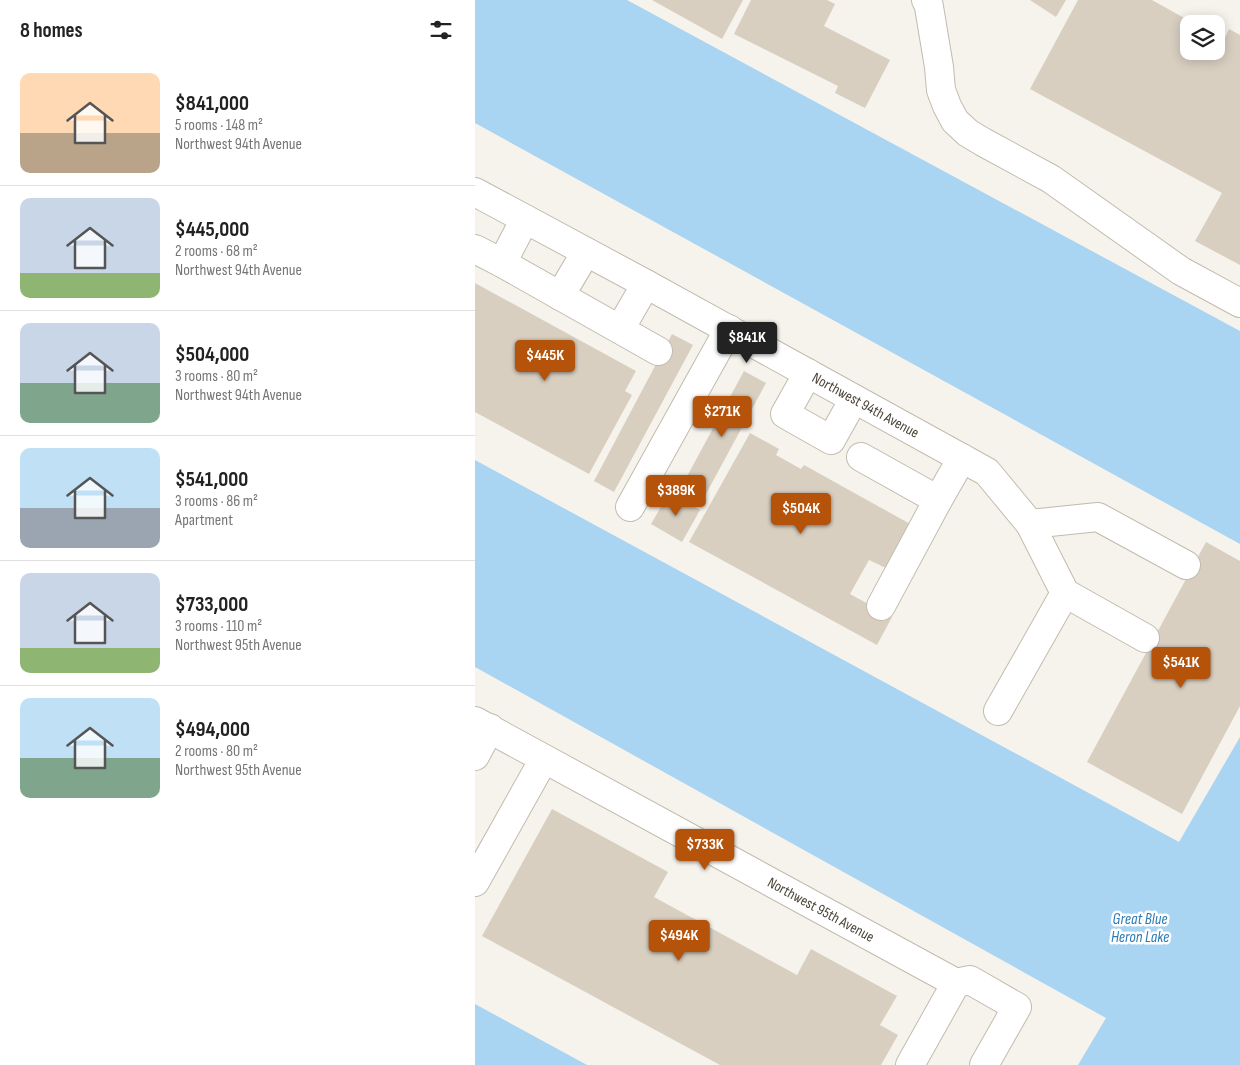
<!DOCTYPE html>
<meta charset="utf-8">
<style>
:root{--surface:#fff;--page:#f6f6f6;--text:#222;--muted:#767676;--line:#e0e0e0;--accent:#b45309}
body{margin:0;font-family:"Sofia Sans Condensed",sans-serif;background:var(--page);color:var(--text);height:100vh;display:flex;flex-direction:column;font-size:19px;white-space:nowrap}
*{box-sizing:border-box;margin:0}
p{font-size:16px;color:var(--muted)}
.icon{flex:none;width:28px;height:28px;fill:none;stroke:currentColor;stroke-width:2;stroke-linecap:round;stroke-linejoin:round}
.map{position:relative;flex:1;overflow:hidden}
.sheet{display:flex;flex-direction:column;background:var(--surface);width:475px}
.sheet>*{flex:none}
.tools{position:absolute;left:705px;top:15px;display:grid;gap:10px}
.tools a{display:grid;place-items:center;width:45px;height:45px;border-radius:10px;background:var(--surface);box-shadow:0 2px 12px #0003;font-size:25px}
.price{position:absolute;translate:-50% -42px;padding:0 11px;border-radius:5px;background:var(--accent);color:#fff;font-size:16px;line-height:32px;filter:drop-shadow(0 1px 2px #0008)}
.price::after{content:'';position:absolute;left:50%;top:30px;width:15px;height:11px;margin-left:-8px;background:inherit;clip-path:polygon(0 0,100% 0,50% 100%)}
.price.current{background:#222;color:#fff}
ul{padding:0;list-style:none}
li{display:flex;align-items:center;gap:15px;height:125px;padding:0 20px}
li+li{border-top:1px solid var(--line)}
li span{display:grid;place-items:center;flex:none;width:140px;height:100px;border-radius:10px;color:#555}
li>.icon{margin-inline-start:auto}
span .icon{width:60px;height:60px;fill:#fffc;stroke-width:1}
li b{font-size:21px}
h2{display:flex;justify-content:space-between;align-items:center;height:60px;padding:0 20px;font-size:21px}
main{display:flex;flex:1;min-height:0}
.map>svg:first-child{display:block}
.water{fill:#a9d4f2}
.building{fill:#d8cfc1}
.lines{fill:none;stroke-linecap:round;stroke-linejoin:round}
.minor-casing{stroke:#c2bbae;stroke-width:30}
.minor{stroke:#fff;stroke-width:28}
.labels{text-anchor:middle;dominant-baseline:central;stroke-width:5;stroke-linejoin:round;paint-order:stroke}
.street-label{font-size:15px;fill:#4b4439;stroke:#fff}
.water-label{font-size:16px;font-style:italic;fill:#2e7ab2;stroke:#fff}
</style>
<main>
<section class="sheet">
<h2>8 homes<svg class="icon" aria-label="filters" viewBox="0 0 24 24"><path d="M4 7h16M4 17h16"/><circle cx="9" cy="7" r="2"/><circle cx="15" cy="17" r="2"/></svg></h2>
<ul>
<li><span style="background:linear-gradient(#ffd9b3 60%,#b9a48a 0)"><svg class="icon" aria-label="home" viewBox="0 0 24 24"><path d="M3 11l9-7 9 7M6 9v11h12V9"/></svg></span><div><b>$841,000</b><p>5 rooms · 148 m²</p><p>Northwest 94th Avenue</p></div></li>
<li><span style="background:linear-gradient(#c9d6e8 75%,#8fb573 0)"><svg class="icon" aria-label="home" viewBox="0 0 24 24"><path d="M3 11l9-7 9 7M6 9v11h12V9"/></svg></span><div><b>$445,000</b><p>2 rooms · 68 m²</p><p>Northwest 94th Avenue</p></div></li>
<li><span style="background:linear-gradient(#c9d6e8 60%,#7fa58c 0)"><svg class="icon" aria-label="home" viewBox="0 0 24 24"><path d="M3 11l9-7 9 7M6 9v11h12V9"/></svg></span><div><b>$504,000</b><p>3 rooms · 80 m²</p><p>Northwest 94th Avenue</p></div></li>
<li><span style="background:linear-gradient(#bfe0f5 60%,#9aa5b1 0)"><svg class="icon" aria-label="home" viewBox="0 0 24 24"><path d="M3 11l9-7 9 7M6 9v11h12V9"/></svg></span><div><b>$541,000</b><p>3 rooms · 86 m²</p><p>Apartment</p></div></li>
<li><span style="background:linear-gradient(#c9d6e8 75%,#8fb573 0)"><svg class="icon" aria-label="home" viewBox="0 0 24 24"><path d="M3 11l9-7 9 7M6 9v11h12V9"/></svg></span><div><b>$733,000</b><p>3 rooms · 110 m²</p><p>Northwest 95th Avenue</p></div></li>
<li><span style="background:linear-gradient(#bfe0f5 60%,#7fa58c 0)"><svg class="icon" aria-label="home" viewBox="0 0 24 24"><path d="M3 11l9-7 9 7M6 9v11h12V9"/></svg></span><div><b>$494,000</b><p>2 rooms · 80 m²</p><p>Northwest 95th Avenue</p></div></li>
</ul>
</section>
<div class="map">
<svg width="765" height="1065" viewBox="0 0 765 1065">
<rect width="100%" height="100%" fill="#f6f3ec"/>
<g class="water">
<polygon points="0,0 152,0 765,331 765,544 0,123"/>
<polygon points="0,460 704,842 765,737 765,1065 603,1065 631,1018 0,667"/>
<polygon points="0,1004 112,1065 0,1065"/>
</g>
<g class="building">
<polygon points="177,0 268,0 247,39"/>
<polygon points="276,0 352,0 360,4 349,26 415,60 390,108 360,93 363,86 259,34"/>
<polygon points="555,0 591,0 581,17"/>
<polygon points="603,0 677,0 720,24 714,24 714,51 741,51 741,35 749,40 754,29 765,35 765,265 720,241 747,193 555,89"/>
<polygon points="0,283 161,371 150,391 157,395 114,474 0,412"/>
<polygon points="197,334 218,345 139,492 119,481"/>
<polygon points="269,371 291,383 225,505 203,493"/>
<polygon points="275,433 304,449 301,455 326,469 329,465 437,525 413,569 394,560 375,594 417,617 402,645 214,542"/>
<polygon points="194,493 225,510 207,542 176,524"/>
<polygon points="731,542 765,561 765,706 707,814 612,762"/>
<polygon points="77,809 193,872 179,897 322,975 336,949 422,996 405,1025 423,1035 406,1065 245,1065 7,936"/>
</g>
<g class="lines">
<defs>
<g id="minor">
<polyline points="451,0 453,1 464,67 466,90 472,106 480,121 493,133 508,142 576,179 706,271 765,303"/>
<path id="s1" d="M 0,192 L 171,284 L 512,472 L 555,524 L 590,593 L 670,638"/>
<polyline points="0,249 27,263 50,219"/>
<polyline points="27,263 183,351"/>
<polyline points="85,296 111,252"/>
<polyline points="145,329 171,284"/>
<polyline points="333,373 310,414 356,440 379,399"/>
<polyline points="386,457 463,500"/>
<polyline points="155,507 254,329"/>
<polyline points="555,524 623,517 711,565"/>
<polyline points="406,606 463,500 487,458"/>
<polyline points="523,711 590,593"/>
<path id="s2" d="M 0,721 L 481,983"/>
<polyline points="0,756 15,728"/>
<polyline points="0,882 69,759"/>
<polyline points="435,1065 481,983 495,980 542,1007 509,1065"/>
</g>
</defs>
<use href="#minor" class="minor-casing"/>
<use href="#minor" class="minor"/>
</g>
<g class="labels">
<g class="street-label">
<text stroke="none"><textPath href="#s1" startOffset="445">Northwest 94th Avenue</textPath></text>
<text stroke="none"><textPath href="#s2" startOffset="394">Northwest 95th Avenue</textPath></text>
</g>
<g class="water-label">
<text x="665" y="919">Great Blue<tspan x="665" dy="18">Heron Lake</tspan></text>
</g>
</g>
</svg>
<div class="tools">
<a><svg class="icon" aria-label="layers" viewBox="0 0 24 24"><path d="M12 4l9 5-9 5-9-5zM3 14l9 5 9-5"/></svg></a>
</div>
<b class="price current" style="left:272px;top:364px">$841K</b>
<b class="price" style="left:70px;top:382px">$445K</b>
<b class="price" style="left:247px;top:438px">$271K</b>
<b class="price" style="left:201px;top:517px">$389K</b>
<b class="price" style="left:326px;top:535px">$504K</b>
<b class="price" style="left:706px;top:689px">$541K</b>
<b class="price" style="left:230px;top:871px">$733K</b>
<b class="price" style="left:204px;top:962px">$494K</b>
</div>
</main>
